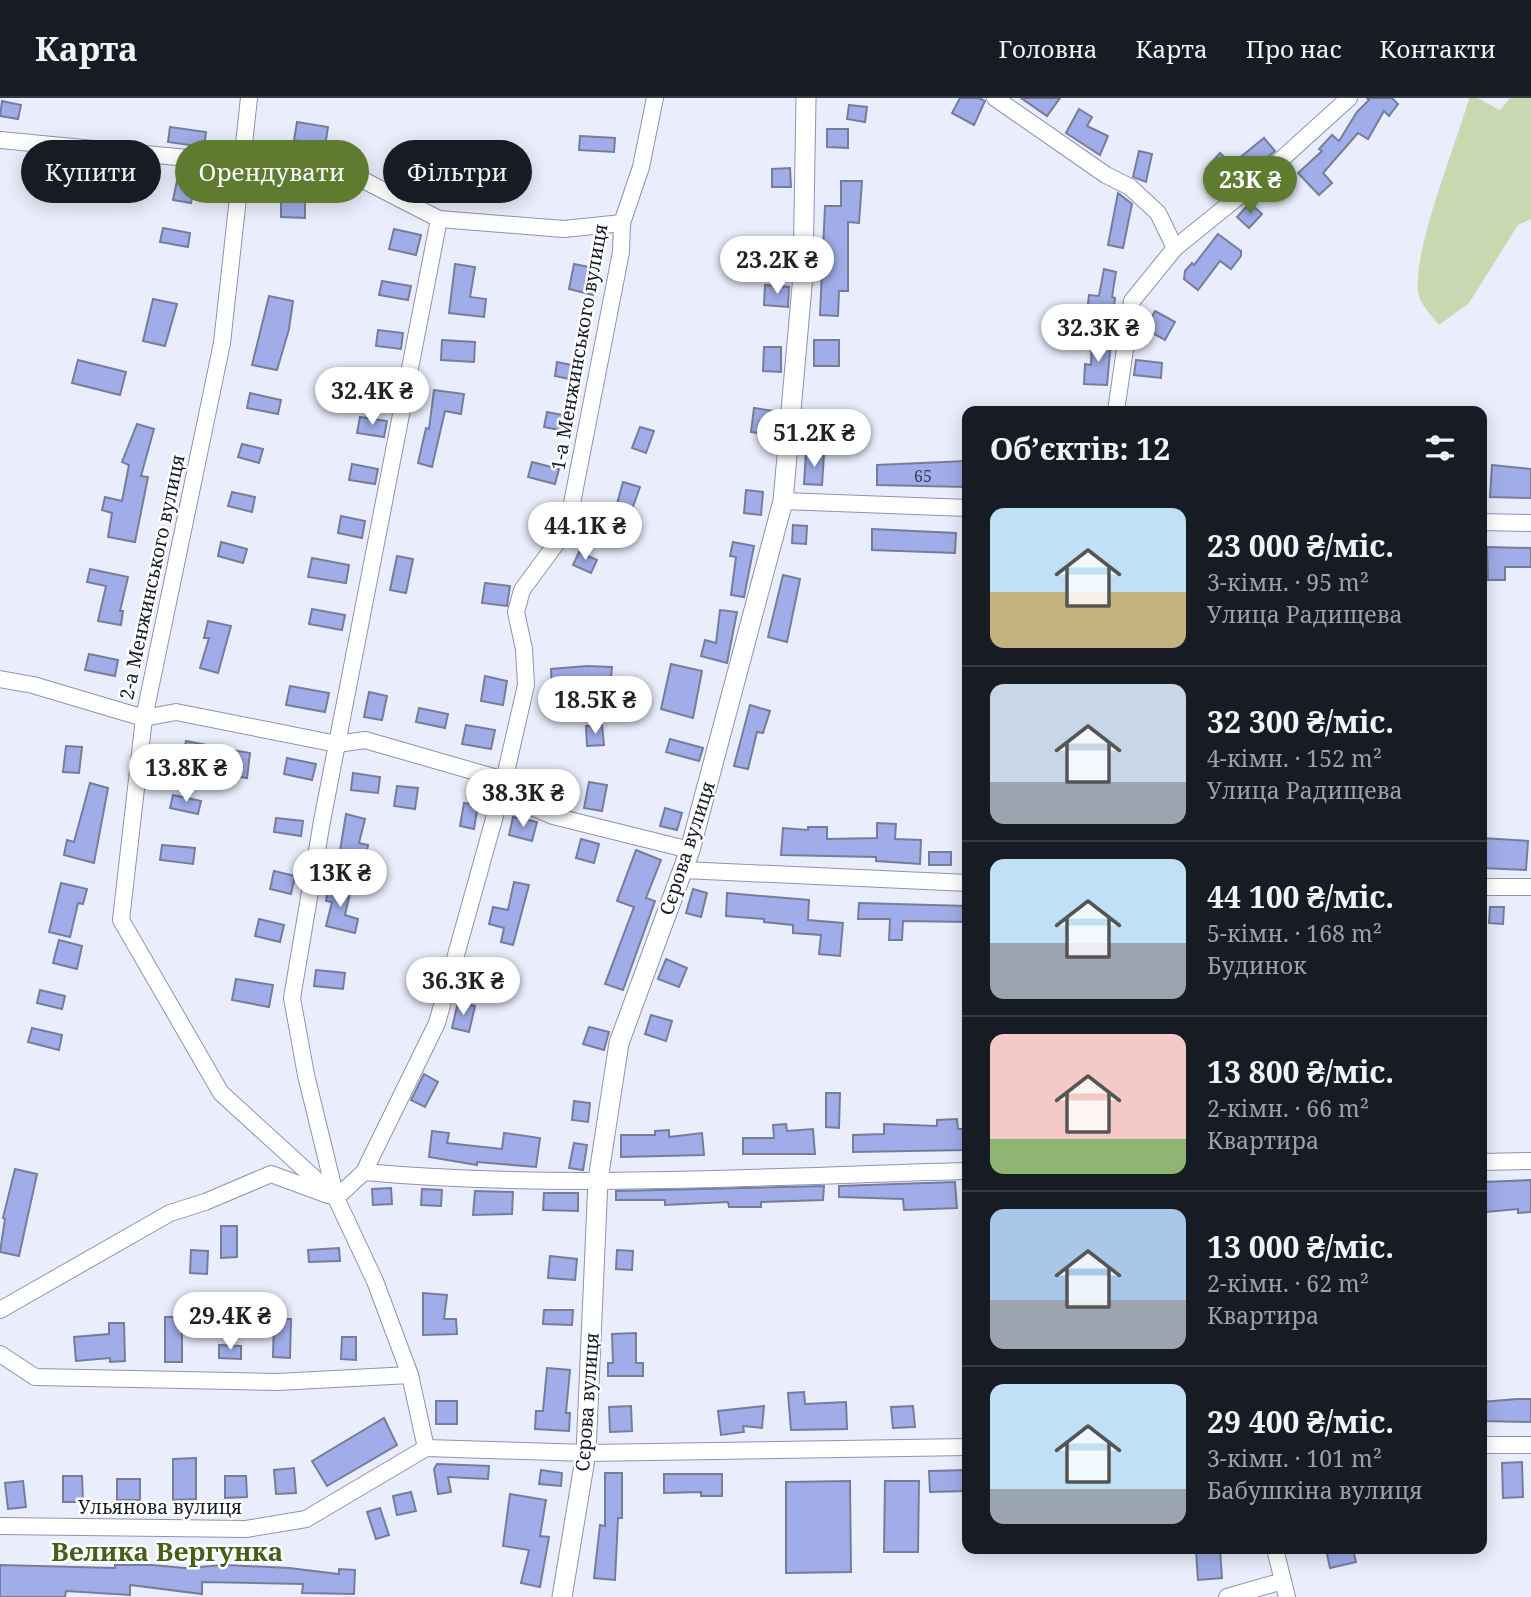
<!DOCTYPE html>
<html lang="uk">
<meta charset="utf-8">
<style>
:root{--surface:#171b24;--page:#242831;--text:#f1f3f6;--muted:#9ea1a6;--line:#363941;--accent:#5e7b30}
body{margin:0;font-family:"Noto Serif",serif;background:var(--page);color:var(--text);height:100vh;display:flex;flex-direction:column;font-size:26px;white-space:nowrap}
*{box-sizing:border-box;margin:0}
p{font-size:23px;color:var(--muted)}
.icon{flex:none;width:38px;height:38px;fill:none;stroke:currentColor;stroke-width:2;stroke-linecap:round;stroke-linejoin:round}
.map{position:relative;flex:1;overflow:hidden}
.panel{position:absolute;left:962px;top:308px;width:525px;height:1148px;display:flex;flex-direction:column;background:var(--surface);border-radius:14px;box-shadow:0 4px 18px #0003}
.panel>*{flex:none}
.banner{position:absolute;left:21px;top:42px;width:665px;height:63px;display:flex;gap:14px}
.price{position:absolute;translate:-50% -60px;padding:0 16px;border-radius:24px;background:#fff;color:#222;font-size:23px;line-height:46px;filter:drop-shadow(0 2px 4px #0008)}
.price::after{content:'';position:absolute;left:50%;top:42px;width:21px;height:16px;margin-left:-10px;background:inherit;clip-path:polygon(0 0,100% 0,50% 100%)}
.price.active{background:var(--accent);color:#fff}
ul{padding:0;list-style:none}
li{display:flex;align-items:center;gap:21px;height:175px;padding:0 28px}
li+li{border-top:2px solid var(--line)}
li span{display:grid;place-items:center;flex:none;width:196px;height:140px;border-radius:14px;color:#555}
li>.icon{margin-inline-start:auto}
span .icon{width:84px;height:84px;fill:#fffc;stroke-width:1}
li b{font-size:30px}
h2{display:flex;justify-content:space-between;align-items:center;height:84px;padding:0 28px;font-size:30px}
.tag{padding:0 24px;border-radius:32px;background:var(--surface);box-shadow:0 4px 18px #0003;font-size:24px;line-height:63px}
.tag.active{background:var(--accent);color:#fff}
header{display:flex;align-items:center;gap:42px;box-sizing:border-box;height:98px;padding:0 35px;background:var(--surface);border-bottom:2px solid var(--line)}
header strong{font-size:33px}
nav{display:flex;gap:38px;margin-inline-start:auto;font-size:24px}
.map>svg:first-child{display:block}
.green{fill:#c8d9b2}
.building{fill:#a1ade8;stroke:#767d9c;stroke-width:2}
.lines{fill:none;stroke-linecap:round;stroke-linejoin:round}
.minor-casing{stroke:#8c93b3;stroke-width:18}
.tertiary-casing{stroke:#8c93b3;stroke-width:21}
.minor{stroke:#fff;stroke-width:16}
.tertiary{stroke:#fff;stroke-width:19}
.labels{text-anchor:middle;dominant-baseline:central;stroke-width:5;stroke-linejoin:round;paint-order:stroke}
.number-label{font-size:16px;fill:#3a4057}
.street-label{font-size:19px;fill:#181b27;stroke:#fff}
.district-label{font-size:26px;font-weight:bold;fill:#455e18;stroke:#fff}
</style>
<header>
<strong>Карта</strong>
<nav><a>Головна</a><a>Карта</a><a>Про нас</a><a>Контакти</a></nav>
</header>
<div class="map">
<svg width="1531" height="1499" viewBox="0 0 1531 1499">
<rect width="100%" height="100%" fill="#eaeefc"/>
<path class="green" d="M 1469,0 L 1477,0 L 1500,12 L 1510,0 L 1531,0 L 1531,121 L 1518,127 L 1469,205 L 1439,227 C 1433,220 1424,210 1420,201 C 1406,167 1459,40 1469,0 Z"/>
<g class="building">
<polygon points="960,0 979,0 985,3 974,27 952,15"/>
<polygon points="1021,0 1060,0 1047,18"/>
<polygon points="1367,0 1392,0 1398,6 1389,18 1384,13 1368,41 1358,35 1323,75 1332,85 1319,97 1298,75 1322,53 1319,51 1332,37 1339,43 1357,14 1369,2"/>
<polygon points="2,3 21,7 18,21 0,18"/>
<polygon points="849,7 867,9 865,24 847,21"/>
<polygon points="1079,11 1092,19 1087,28 1108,38 1100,57 1066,35"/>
<polygon points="297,24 328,29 325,48 294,42"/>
<polygon points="170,29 206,34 204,49 168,44"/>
<polygon points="827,31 848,31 848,50 827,49"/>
<polygon points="580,38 615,40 614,54 579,52"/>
<polygon points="1264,40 1275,53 1257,69 1252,64 1228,90 1206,71 1220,55 1232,66"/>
<polygon points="471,46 495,52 489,78 464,71"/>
<polygon points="1139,53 1152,56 1146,84 1133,79"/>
<polygon points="790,70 791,89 772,89 772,71"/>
<polygon points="177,83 195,86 191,105 173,102"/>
<polygon points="841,83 862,83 859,125 848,124 848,193 839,193 838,218 820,217 825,108 841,108"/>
<polygon points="1118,95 1132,106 1123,150 1108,147"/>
<polygon points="281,102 305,103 305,120 281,119"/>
<polygon points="1250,105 1262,116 1249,130 1237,119"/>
<polygon points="163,130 190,135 188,149 160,144"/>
<polygon points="394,131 421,137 416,157 389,151"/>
<polygon points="1218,136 1241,153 1241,158 1231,171 1220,163 1198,192 1184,181 1185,173 1192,165 1194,167"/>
<polygon points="767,141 788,142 787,160 765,159"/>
<polygon points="455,166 475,169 470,199 486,201 484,219 449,215"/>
<polygon points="574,166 599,171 593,197 569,191"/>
<polygon points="1104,171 1116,174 1112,199 1115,200 1113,216 1087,214 1089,197 1099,198"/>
<polygon points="382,183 411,188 408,202 379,197"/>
<polygon points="765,187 789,189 788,209 764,207"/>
<polygon points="269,198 293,203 289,231 277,272 252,267"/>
<polygon points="153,201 177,206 165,248 143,243"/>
<polygon points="1155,213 1175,224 1165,242 1145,231"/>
<polygon points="378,232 403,235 401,251 376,248"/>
<polygon points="442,242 475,244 474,264 441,262"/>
<rect x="814" y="242" width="25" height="26"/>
<polygon points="1092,242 1111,243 1107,287 1084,286 1085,266 1091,267"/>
<polygon points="764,249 781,249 781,274 763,273"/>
<polygon points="78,262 126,274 120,297 72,285"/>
<polygon points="1136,262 1162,265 1161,280 1134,277"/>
<polygon points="557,264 582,269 579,283 555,278"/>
<polygon points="368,273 398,277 395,293 366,288"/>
<polygon points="434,292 464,296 461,316 445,313 432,369 418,365 426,330 429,331"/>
<polygon points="250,295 281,302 278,316 247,310"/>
<polygon points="754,310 774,313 771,337 751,334"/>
<polygon points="547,314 573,319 569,334 544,329"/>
<polygon points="360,319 387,323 384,339 357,335"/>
<polygon points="137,326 154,331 141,378 148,379 135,444 108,439 112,415 102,412 105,399 122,403 129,367 122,364"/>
<polygon points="640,329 654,333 646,355 632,350"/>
<polygon points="242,346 263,351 259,365 238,359"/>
<polygon points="806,355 824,356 822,387 804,386"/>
<polygon points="965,363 966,389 877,387 877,367"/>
<polygon points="532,364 559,371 555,386 528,379"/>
<polygon points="352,366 378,371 375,386 349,382"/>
<polygon points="1492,367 1531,371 1531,400 1490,399"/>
<polygon points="623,384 640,389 620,445 601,438 609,418 613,420"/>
<polygon points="746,392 763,394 761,417 744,415"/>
<polygon points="232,394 255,399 252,414 228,408"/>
<polygon points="341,418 365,423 362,440 338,435"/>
<polygon points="793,427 807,428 806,446 792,445"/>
<polygon points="872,431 956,435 955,455 872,452"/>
<polygon points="221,444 247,451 243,465 218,458"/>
<polygon points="733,444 754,448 744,499 731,497 736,459 730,458"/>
<polygon points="1487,449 1531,450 1531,469 1505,469 1505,482 1488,482"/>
<polygon points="579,454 597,462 591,475 573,467"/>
<polygon points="397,458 413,461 406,495 390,492"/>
<polygon points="312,460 349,467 346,485 308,479"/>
<polygon points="90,471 128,479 120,513 123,513 121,527 98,523 106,488 87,484"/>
<polygon points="783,477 800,481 787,544 768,539"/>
<polygon points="485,485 510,488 507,508 482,505"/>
<polygon points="312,511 345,517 342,532 309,526"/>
<polygon points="720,512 737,514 727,565 701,558 705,542 716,545"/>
<polygon points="208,523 231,528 218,575 200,570 209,540 204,540"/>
<polygon points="89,556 118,562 115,578 85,572"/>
<polygon points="671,566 702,573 693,620 661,611"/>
<polygon points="587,568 612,569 610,590 576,588 576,591 552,593 551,571"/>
<polygon points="485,578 507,583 503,607 481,603"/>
<polygon points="290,588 329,595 325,614 286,607"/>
<polygon points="369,594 387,598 382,622 364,619"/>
<polygon points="750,607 770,613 763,635 757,634 748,671 734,668"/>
<polygon points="419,610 448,616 445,630 416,624"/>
<polygon points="466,627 495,632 491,651 462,646"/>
<polygon points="602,627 604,647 587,648 586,628"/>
<polygon points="670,641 703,650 699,663 666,654"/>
<polygon points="186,643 207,647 205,662 183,658"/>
<polygon points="66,648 82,649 79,675 63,674"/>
<polygon points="232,652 250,655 247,680 228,677"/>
<polygon points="287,660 316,666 312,682 284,676"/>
<polygon points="353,675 380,679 378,695 351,692"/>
<polygon points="589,684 607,687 602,713 584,710"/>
<polygon points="90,685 108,690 94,765 64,757 67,742 74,744"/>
<polygon points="397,688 418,690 415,711 394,708"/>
<polygon points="173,697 201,703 198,716 170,710"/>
<polygon points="464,705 478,707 474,731 460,728"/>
<polygon points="665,710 682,715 677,732 660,728"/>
<polygon points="346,716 365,721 359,745 368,747 365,763 339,759"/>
<polygon points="513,719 537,724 532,743 509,737"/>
<polygon points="276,720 303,723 301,738 274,734"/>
<polygon points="877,725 896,726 895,741 921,742 920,766 876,763 876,759 781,757 783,730 808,732 808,729 827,729 827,741 877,740"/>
<polygon points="1482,740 1528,743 1526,772 1482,770"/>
<polygon points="581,741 599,746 594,765 576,760"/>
<polygon points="162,747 195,750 193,766 160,762"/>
<polygon points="636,752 661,762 646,800 655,803 623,892 605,886 634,809 617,803"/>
<rect x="929" y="754" width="22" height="13"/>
<polygon points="274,773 295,778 291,796 270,791"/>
<polygon points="514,784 529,787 513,847 501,844 504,830 489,826 493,809 508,812"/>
<polygon points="61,785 87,791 83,806 78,805 70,839 49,834"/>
<polygon points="329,786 351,790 345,817 358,821 355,835 326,828 332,804 326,803"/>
<polygon points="693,791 707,795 701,819 686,815"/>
<polygon points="727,795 809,802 808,822 843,825 840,858 819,856 821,837 793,835 793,827 764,824 764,821 726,818"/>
<polygon points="859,805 968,808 968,824 903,823 902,842 889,842 890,821 858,821"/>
<polygon points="1490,809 1504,809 1503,826 1489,825"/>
<polygon points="259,821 284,827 280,844 255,838"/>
<polygon points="59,842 82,848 77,871 53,865"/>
<polygon points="666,861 687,870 679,889 658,881"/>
<polygon points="316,872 345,875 343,891 314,888"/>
<polygon points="236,881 273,887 269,909 232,902"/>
<polygon points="40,892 65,898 62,911 37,905"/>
<polygon points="458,904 475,908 469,934 452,930"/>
<polygon points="651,917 672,923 666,943 645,936"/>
<polygon points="589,929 609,934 604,952 583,946"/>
<polygon points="32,930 62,937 59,952 28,944"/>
<polygon points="424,976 438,984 425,1009 411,1002"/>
<polygon points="826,995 840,995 839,1030 826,1029"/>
<polygon points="574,1003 590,1005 588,1024 572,1022"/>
<polygon points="957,1021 958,1031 968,1031 968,1052 853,1054 853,1037 884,1036 884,1026 937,1028 937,1022"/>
<polygon points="786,1026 787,1033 813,1031 815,1056 743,1056 743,1040 774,1040 773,1027"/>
<polygon points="669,1032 669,1039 702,1035 704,1057 621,1059 621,1037 655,1037 655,1033"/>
<polygon points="432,1033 449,1035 447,1045 502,1051 504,1035 540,1040 536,1069 477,1064 477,1067 429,1059"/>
<polygon points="574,1045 587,1047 583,1072 569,1070"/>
<polygon points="15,1071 37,1076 19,1158 0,1154 5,1121 3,1120"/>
<polygon points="1531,1082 1531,1114 1518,1115 1518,1111 1486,1114 1483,1084"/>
<polygon points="955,1084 957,1110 904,1112 903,1101 839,1099 839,1088"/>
<polygon points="824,1088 823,1102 761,1104 761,1109 729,1109 728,1104 665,1107 665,1102 616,1102 616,1093"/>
<polygon points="391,1090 392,1106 373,1107 372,1091"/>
<polygon points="422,1091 442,1092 441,1108 421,1107"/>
<polygon points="475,1093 513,1094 512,1116 473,1117"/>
<polygon points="544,1095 578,1095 578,1113 543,1112"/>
<polygon points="221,1128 237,1128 237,1159 221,1160"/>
<polygon points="339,1150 340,1163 309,1164 308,1152"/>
<polygon points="191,1152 208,1153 207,1176 190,1175"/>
<polygon points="617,1152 633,1153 632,1172 616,1171"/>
<polygon points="550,1158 577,1161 575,1182 548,1180"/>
<polygon points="423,1195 447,1197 444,1221 456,1221 457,1236 423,1237"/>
<polygon points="544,1212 573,1212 572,1227 543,1226"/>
<rect x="165" y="1219" width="17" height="45"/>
<polygon points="274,1221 291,1221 290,1260 273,1259"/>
<polygon points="109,1225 124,1225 125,1263 110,1264 110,1260 76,1263 74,1239 109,1236"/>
<polygon points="636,1235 636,1265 643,1265 643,1278 608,1278 608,1265 613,1265 612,1236"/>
<polygon points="342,1239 356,1239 356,1262 341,1261"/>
<polygon points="219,1247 241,1248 241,1261 219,1260"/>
<polygon points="547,1270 570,1272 566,1315 570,1315 569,1333 535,1331 536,1313 543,1313"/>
<polygon points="804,1294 805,1306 846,1304 847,1331 791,1332 788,1295"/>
<polygon points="1517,1301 1531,1301 1531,1324 1482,1323 1482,1304"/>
<rect x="436" y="1303" width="21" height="23"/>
<polygon points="631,1308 632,1333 610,1334 609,1309"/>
<polygon points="764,1308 762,1330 743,1328 744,1334 721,1337 718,1313"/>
<polygon points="913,1308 915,1329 893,1330 891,1309"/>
<polygon points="384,1320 397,1347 327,1388 312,1363"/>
<polygon points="196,1360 196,1401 173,1402 173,1361"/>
<polygon points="1522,1364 1523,1399 1503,1400 1502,1365"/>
<polygon points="437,1366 489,1368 488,1381 448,1379 451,1394 438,1396 434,1371"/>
<polygon points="294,1370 296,1395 276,1396 274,1372"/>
<polygon points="541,1372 562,1375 561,1388 539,1386"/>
<polygon points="968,1372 968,1393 930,1394 929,1373"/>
<polygon points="605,1375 622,1375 622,1420 618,1420 615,1482 594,1480 600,1427 605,1428"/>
<polygon points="664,1376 722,1376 722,1398 701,1398 701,1394 664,1395"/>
<polygon points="63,1378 82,1378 83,1404 63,1404"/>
<polygon points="225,1378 246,1378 247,1399 225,1400"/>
<rect x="117" y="1381" width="23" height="21"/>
<polygon points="23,1383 26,1409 8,1411 5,1385"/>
<polygon points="850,1383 851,1474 786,1475 786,1384"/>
<polygon points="885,1383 919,1383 918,1454 884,1454"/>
<polygon points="411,1394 416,1413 397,1417 393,1398"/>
<polygon points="510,1396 546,1402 540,1438 549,1439 540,1489 521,1485 529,1452 503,1448"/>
<polygon points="380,1410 389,1437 376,1441 367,1414"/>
<polygon points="1220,1451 1222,1480 1198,1482 1196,1453"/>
<polygon points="1326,1451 1353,1451 1356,1464 1330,1470"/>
<polygon points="0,1467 115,1470 115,1467 152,1467 185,1470 225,1467 289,1470 339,1476 339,1471 355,1472 354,1496 302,1495 303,1486 202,1484 202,1496 130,1487 130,1497 66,1493 65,1499 0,1499"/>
</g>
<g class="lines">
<defs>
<g id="minor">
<polyline points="249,0 222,245 144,620 121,822 221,995 336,1100"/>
<polyline points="655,0 641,69 622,125 621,154 567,431 522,492 516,514 524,551 526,587 501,696 437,925 364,1074 336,1100 375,1183 410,1277 426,1350 586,1355 968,1349"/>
<polyline points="995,0 1106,77 1130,89 1158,115 1175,150"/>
<polyline points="0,42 240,65 283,61 365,83 439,121 564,131 622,125"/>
<polyline points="1116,313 1132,203 1175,150 1254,86 1349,0"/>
<polyline points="783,403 968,410"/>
<polyline points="1482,424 1531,425"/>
<polyline points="0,581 33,587 144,620 176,614 337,646 365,642 504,682"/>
<polyline points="501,696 553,718 690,752"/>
<polyline points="683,772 968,785"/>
<polyline points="1482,789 1531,789"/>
<polyline points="1482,1064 1531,1063"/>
<path d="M 364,1074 C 564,1092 767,1078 968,1073"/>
<polyline points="336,1100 306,977 292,900 322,723 439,121"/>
<polyline points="0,1212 170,1115 205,1104 271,1076 328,1097"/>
<polyline points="0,1256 35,1279 277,1284 410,1277"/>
<polyline points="1482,1347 1531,1347"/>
<polyline points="0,1428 246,1431 306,1421 426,1350"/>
<polyline points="1275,1451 1287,1499"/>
<polyline points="1227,1499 1283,1483"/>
</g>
<polyline id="tertiary" points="562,1499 586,1355 598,1082 619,945 690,752 783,403 803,177 806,0"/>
</defs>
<use href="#minor" class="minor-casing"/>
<use href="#tertiary" class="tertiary-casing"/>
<use href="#minor" class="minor"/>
<use href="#tertiary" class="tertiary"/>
</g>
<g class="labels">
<g class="number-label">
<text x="923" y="378">65</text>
</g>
<g class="street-label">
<text transform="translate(579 249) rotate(-80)">1-а Менжинського вулиця</text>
<text transform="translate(152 479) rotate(-78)">2-а Менжинського вулиця</text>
<text transform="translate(687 750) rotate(-72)">Сєрова вулиця</text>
<text transform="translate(587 1304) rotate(-86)">Сєрова вулиця</text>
<text x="160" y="1409">Ульянова вулиця</text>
</g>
<g class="district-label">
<text x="167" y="1453">Велика Вергунка</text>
</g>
</g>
</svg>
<b class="price active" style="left:1250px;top:118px">23K ₴</b>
<b class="price" style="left:777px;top:198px">23.2K ₴</b>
<b class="price" style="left:1098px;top:266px">32.3K ₴</b>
<b class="price" style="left:372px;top:329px">32.4K ₴</b>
<b class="price" style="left:814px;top:371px">51.2K ₴</b>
<b class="price" style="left:585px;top:464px">44.1K ₴</b>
<b class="price" style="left:595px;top:638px">18.5K ₴</b>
<b class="price" style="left:186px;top:706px">13.8K ₴</b>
<b class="price" style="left:523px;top:731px">38.3K ₴</b>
<b class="price" style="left:340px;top:811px">13K ₴</b>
<b class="price" style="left:463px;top:919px">36.3K ₴</b>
<b class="price" style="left:230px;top:1254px">29.4K ₴</b>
<div class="banner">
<a class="tag">Купити</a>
<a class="tag active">Орендувати</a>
<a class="tag">Фільтри</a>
</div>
<section class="panel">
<h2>Об’єктів: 12<svg class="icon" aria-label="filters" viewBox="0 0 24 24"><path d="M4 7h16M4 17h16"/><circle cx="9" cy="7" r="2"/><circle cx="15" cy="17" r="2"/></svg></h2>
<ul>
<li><span style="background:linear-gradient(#bfe0f5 60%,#c2b280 0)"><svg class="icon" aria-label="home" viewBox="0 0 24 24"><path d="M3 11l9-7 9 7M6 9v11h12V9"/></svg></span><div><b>23 000 ₴/міс.</b><p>3-кімн. · 95 m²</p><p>Улица Радищева</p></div></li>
<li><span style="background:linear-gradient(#c9d6e8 70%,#9aa5b1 0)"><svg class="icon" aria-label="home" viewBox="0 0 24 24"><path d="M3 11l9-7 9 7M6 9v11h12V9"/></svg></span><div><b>32 300 ₴/міс.</b><p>4-кімн. · 152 m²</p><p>Улица Радищева</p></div></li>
<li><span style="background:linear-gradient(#bfe0f5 60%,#9aa5b1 0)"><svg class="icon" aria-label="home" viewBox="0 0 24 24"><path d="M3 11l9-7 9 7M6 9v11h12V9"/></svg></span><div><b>44 100 ₴/міс.</b><p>5-кімн. · 168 m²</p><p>Будинок</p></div></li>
<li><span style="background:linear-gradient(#f6c9c9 75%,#8fb573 0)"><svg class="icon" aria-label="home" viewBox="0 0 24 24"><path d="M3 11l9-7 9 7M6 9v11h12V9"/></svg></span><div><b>13 800 ₴/міс.</b><p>2-кімн. · 66 m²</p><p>Квартира</p></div></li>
<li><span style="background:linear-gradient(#a9c7e8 65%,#9aa5b1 0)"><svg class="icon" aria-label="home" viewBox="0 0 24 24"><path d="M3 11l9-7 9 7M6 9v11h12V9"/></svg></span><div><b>13 000 ₴/міс.</b><p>2-кімн. · 62 m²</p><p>Квартира</p></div></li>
<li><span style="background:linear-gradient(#bfe0f5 75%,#9aa5b1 0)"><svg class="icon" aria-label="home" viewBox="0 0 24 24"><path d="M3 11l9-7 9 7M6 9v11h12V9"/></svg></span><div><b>29 400 ₴/міс.</b><p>3-кімн. · 101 m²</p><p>Бабушкіна вулиця</p></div></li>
</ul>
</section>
</div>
